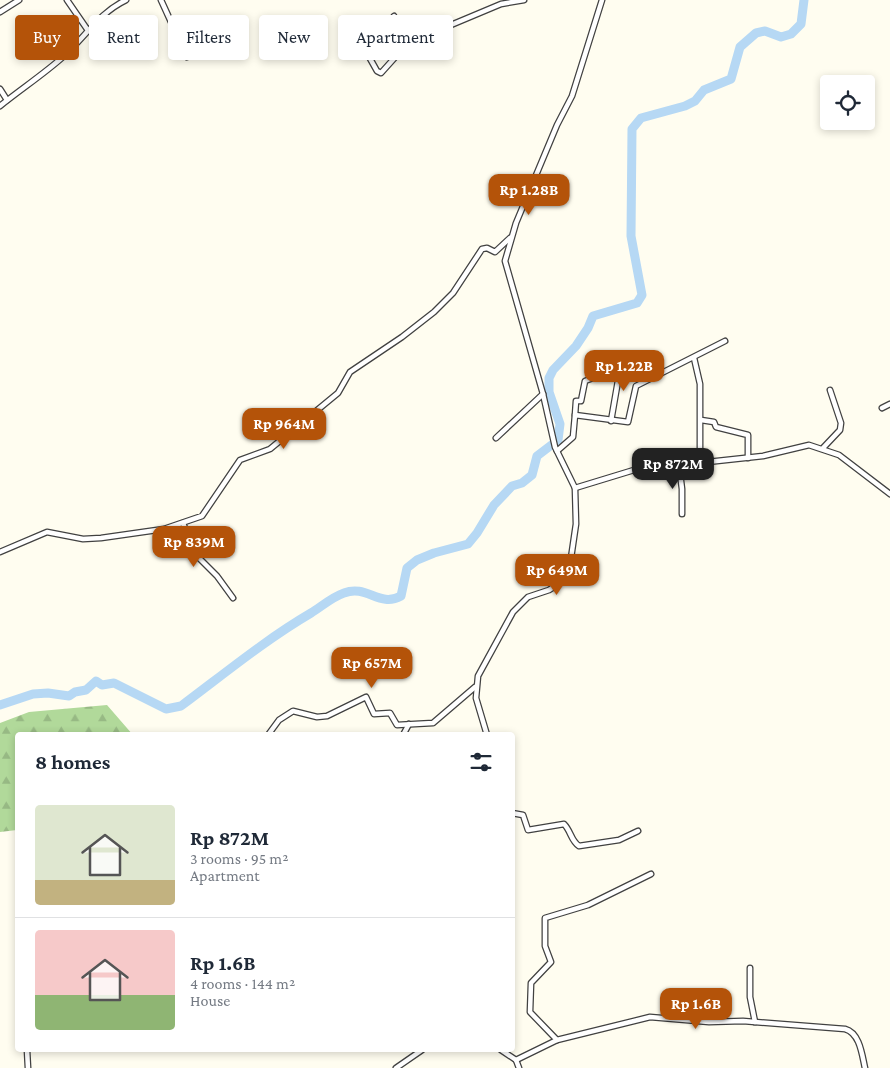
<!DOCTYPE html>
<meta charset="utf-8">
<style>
:root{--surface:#fff;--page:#f6f6f7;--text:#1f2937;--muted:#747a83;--line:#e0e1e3;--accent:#b45309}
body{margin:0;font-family:"Crimson Pro",serif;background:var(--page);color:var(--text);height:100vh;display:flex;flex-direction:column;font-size:19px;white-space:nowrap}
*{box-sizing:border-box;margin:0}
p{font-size:16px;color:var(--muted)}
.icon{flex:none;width:28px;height:28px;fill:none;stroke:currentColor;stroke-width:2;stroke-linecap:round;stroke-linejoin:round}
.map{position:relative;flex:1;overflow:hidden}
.side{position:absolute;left:15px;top:732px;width:500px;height:320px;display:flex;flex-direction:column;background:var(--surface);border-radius:5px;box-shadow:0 2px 8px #0003}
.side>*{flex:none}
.banner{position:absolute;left:15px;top:15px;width:500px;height:45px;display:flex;gap:10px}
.fabs{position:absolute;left:820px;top:75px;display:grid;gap:10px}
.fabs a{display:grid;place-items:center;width:55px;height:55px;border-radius:5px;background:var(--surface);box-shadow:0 2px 8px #0003;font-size:25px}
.price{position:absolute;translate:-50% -42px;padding:0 11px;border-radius:10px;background:var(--accent);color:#fff;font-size:16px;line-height:32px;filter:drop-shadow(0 1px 2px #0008)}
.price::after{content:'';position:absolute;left:50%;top:30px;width:15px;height:11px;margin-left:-8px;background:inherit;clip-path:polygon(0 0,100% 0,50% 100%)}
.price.active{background:#222;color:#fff}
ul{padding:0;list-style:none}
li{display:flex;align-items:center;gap:15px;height:125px;padding:0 20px}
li+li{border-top:1px solid var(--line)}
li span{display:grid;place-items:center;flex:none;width:140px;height:100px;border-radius:5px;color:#555}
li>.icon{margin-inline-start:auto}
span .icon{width:60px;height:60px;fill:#fffc;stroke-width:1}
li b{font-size:21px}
h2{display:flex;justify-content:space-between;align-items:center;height:60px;padding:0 20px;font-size:21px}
.tag{padding:0 18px;border-radius:5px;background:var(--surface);box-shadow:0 2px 8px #0003;font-size:18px;line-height:45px}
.tag.active{background:var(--accent);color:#fff}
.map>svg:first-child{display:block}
.forest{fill:url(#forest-firs)}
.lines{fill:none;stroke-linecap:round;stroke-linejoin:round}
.river{stroke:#b6d8f4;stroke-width:9}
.minor-casing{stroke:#414141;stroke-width:7}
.minor{stroke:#fff;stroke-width:4.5}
</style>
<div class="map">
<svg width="890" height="1068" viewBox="0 0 890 1068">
<defs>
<pattern id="forest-firs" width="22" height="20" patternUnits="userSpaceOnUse" patternTransform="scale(1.25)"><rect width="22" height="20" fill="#b1d99a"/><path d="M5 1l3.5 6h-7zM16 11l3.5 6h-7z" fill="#97b984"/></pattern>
</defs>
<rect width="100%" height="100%" fill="#fffdf0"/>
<polygon class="forest" points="107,705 133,735 18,735 17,830 0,832 0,723 29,712"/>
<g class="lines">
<path class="river" d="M 0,705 L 33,694 L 48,693 L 69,696 L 75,692 L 86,690 L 96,681 L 102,685 L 114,683 L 166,709 L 181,706 C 224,674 265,640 311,613 C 321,607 332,597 344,593 C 367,584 379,608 401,596 L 407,568 L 417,560 L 434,553 L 468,544 L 477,533 L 494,505 L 512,486 L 522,483 L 532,475 L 537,456 L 558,440 L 560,424 L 549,392 L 549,378 L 553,370 L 576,346 L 588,328 L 593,316 L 637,303 L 642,295 L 631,236 L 632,129 L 641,118 L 685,106 L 695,101 L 704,90 L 731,79 L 740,47 L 756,33 L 765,31 L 781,37 L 791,34 L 801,24 L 804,0"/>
<defs>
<g id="minor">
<polyline points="67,0 87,29"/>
<polyline points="161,0 187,57"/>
<polyline points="0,12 19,0"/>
<polyline points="394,16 408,43"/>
<polyline points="363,46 377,71 381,73 408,43 501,4 524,0"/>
<polyline points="0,89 7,100"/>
<path d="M 0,106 C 21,89 44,74 64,56 C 86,36 99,13 126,0"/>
<polyline points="694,358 700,384 700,462"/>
<polyline points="882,408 890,404"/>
<polyline points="575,415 576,401 581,401 585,381 593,378"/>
<polyline points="701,420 714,422 716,427 748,435 748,458"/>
<polyline points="611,421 619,375"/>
<polyline points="496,438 543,394"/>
<polyline points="823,448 840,430 841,423 830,390"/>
<polyline points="557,451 573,437 575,415 628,422 636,386 725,341"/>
<polyline points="679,465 682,489 682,514"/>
<polyline points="575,488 634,470 763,456 809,445 839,455 890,494"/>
<polyline points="183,523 195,554 217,576 233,598"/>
<polyline points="0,552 47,532 83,539 101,538 164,529 202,516 240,460 270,449 338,393 350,372 402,337 434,312 453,293 482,249 487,248 495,252 510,238"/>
<polyline points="268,735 279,720 293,711 317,717 327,716 366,697 374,714 390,713 397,725 433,723 475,687"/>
<polyline points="403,735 409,724"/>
<polyline points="487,735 476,698 478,676 513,612 528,597 549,590 560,583 568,572 571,558 576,524 575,488 555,447 543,394 505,261 516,223 557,125 572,96 602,0"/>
<path d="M 512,813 L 523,815 L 528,830 L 564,824 C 571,831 571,841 579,846 L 619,840 L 638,831"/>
<polyline points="750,968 750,997 755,1022"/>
<polyline points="557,1040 530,1012 531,983 551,962 545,946 545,918 588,905 651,874"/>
<polyline points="27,1050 28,1068"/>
<polyline points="501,1050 516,1060 519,1068"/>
<path d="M 516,1060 L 557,1040 L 650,1017 L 709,1022 L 743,1021 L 845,1029 C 860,1033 862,1055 865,1068"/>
<polyline points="396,1068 422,1050"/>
</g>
</defs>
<use href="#minor" class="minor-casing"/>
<use href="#minor" class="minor"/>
</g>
</svg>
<div class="fabs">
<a><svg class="icon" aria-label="locate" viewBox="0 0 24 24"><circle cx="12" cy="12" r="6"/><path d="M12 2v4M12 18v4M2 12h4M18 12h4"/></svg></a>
</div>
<b class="price" style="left:529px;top:216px">Rp 1.28B</b>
<b class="price" style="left:624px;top:392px">Rp 1.22B</b>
<b class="price" style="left:284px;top:450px">Rp 964M</b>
<b class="price active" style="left:673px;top:490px">Rp 872M</b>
<b class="price" style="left:194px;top:568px">Rp 839M</b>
<b class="price" style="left:557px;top:596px">Rp 649M</b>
<b class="price" style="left:372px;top:689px">Rp 657M</b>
<b class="price" style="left:696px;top:1030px">Rp 1.6B</b>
<div class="banner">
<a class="tag active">Buy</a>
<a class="tag">Rent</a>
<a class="tag">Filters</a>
<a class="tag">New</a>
<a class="tag">Apartment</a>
</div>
<section class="side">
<h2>8 homes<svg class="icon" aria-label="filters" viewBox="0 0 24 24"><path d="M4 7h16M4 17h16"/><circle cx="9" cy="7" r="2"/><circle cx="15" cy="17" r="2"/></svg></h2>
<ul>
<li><span style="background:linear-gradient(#dfe7d0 75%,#c2b280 0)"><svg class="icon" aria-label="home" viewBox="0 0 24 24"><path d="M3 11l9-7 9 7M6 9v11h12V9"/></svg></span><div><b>Rp 872M</b><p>3 rooms · 95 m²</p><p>Apartment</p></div></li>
<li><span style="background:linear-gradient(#f6c9c9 65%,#8fb573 0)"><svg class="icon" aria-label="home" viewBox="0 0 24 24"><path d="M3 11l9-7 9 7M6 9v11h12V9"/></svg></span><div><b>Rp 1.6B</b><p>4 rooms · 144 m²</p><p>House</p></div></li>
</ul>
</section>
</div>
